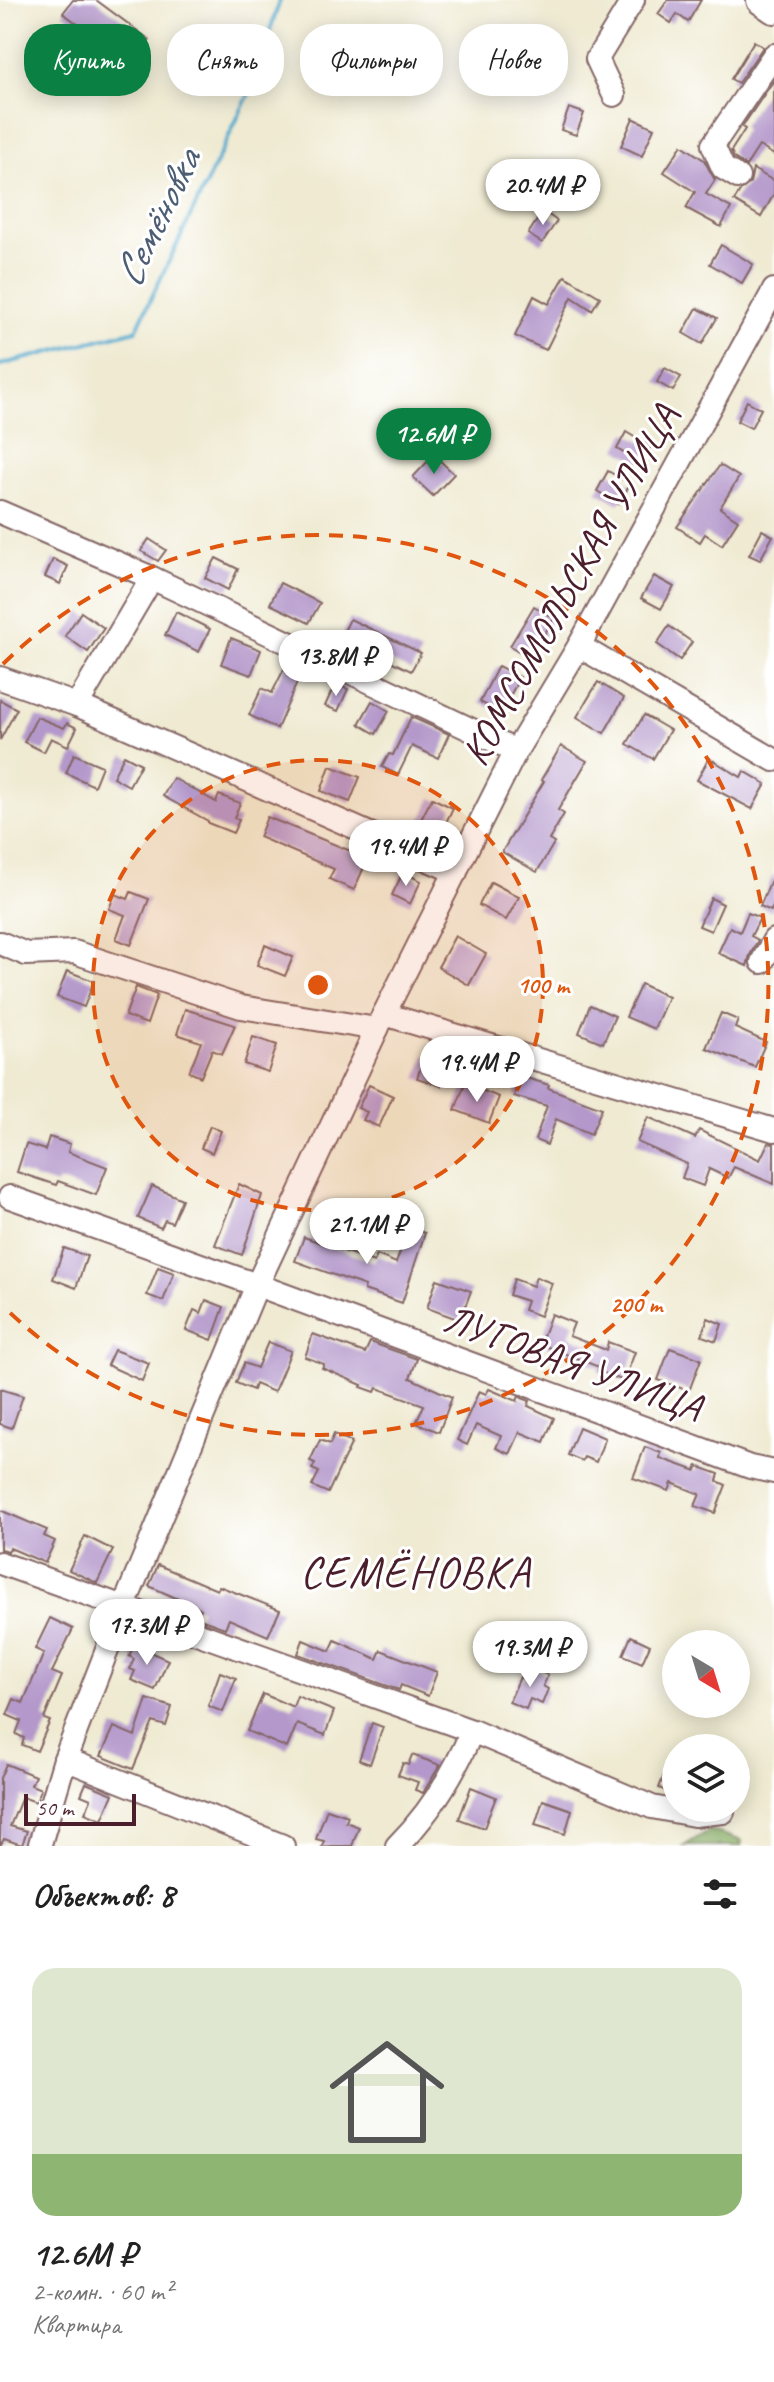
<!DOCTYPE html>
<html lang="ru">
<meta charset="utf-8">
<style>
:root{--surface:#fff;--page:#f6f6f6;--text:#222;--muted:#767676;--line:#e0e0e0;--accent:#0b8043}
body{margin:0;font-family:Caveat,sans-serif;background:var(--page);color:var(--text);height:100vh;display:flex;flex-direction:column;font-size:30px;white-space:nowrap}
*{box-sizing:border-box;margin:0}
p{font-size:26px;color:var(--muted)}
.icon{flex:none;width:44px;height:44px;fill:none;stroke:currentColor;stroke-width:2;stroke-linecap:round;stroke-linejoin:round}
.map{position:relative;height:1846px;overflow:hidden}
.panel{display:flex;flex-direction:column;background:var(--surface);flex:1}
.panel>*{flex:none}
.hud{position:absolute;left:24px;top:24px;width:726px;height:72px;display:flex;gap:16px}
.needle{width:52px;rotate:142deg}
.controls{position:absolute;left:662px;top:1630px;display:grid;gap:16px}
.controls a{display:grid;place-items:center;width:88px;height:88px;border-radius:50%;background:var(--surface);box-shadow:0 4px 20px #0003;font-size:40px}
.scale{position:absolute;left:24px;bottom:20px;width:112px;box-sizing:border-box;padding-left:8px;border:4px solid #4a1f2b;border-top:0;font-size:22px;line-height:28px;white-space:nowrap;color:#4a1f2b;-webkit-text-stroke:6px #fff;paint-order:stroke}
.price{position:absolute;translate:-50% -68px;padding:0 18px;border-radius:28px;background:#fff;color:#222;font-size:26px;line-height:52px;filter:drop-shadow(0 2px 4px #0008)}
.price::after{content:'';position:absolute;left:50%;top:48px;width:24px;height:18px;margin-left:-12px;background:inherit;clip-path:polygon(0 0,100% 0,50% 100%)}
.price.on{background:var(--accent);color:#fff}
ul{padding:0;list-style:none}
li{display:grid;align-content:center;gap:16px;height:424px;padding:0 32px}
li+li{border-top:2px solid var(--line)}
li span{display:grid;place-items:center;height:248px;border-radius:24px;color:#555}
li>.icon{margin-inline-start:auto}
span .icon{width:144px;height:144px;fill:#fffc;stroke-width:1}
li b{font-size:34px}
h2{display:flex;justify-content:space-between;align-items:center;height:96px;padding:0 32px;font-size:34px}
.pill{padding:0 28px;border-radius:32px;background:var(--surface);box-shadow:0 4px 20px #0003;font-size:28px;line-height:72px}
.pill.on{background:var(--accent);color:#fff}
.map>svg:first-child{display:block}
.forest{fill:#87ae64;stroke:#686648;stroke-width:2}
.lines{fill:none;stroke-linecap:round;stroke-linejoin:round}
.stream{stroke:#50a9ce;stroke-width:4}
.building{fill:#b498cb}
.minor-casing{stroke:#846665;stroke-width:26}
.major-casing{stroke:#846665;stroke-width:32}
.minor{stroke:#fff;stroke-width:22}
.major{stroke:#fff;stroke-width:28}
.ring{fill:none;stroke:#e0560e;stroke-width:4;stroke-dasharray:14 10}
.labels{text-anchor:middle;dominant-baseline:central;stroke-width:6;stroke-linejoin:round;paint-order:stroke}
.street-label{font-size:40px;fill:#4a1f2b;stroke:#fff}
.water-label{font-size:42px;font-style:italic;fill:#4d5d74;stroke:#fff}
.quarter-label{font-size:44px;letter-spacing:2px;fill:#4a1f2b;stroke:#fff}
.centre{fill:#e0560e;stroke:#fff;stroke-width:4}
.ring-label{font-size:24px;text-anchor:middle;font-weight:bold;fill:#e0560e;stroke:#fff;stroke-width:6;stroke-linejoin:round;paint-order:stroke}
</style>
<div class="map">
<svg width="774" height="1846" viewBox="0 0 774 1846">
<rect width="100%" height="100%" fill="#fff"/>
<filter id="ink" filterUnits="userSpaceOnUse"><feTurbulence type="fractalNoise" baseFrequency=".0125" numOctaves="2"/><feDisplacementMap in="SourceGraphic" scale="16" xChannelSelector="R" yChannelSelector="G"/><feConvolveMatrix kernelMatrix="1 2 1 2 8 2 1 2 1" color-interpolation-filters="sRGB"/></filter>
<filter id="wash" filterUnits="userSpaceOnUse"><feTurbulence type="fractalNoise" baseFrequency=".006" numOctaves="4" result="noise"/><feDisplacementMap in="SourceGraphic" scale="32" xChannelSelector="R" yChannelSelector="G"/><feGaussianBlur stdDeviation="1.8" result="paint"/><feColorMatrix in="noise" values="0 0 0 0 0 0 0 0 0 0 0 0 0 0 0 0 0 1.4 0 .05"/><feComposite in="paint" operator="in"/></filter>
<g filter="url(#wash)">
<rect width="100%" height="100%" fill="#efead1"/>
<polygon class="forest" points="710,1830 742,1841 741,1846 684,1846"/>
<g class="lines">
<polyline class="stream" points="0,365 136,330 249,94 280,0"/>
</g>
<g id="blocks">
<g class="building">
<polygon points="73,0 96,0 150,40 132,64 63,13"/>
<polygon points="668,0 701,0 688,22 677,14 671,23 658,14"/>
<polygon points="533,40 564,52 556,73 525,61"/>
<polygon points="754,41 763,47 738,83 731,79"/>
<polygon points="774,80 774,155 759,146 746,166 734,158 731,151 745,129 742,127"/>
<polygon points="569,108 584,113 576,135 561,130"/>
<polygon points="633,118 654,128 642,156 621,146"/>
<polygon points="682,145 704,160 715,180 706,194 731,208 721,227 686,208 695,192 664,172"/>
<polygon points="753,169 774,181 774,194 761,217 734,201 741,190 750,183"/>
<polygon points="543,211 557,221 542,243 528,234"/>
<polygon points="721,245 753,264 742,283 710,264"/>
<polygon points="565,276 600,297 592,310 572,297 546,350 515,336 534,296 549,304"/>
<polygon points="697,308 717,318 702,344 683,333"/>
<polygon points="665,368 681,377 673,391 657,382"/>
<polygon points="747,401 761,409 751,428 737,421"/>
<polygon points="626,432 651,447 641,463 617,449"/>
<polygon points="434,455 454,474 433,496 413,477"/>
<polygon points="720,465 739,477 720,508 738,520 722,545 705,534 700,542 677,527"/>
<polygon points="608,471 630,484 619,504 597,491"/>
<polygon points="762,530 773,536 760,560 749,555"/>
<polygon points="149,539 166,550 158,561 141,551"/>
<polygon points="216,558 238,569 228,590 205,578"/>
<polygon points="53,559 68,566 60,584 45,577"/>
<polygon points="654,576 674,587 661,609 641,598"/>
<polygon points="280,583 320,603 309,623 270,604"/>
<polygon points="534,606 554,618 530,658 510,646"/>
<polygon points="81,612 104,628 88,652 65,636"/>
<polygon points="176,612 210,629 199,652 165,635"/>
<polygon points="350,619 421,653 411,671 341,637"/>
<polygon points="669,626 692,642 680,660 657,644"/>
<polygon points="231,638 261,650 251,675 221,664"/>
<polygon points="287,663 302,671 277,729 249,715 262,688 272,693"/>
<polygon points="498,666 520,677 501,713 480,702"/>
<polygon points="598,682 624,698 604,733 577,717"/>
<polygon points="335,684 348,689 338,711 325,706"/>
<polygon points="0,700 17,709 0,740"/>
<polygon points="372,701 389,711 376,734 359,724"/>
<polygon points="644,715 670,730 653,759 627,744"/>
<polygon points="37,717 64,728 67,723 77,728 68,746 51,738 44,752 24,742"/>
<polygon points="411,717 449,734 438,758 412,746 398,775 382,767 389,754 393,755"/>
<polygon points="561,746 587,761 558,810 564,814 549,840 554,843 537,872 502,852 544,781 541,780"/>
<polygon points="74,754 102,766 94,786 66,773"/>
<polygon points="124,755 141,764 129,786 113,777"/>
<polygon points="709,758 741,777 744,771 766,784 752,809 697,780"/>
<polygon points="330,766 360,777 350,802 321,791"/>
<polygon points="173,778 216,802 219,795 240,803 234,818 239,820 233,833 208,823 208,821 163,796"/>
<polygon points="432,798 453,808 434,847 412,837"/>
<polygon points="267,817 368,858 354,890 329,879 334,869 259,837"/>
<polygon points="403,872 421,881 410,904 392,895"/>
<polygon points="774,873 774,904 771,911 760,906"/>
<polygon points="491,882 519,897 506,920 479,905"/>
<polygon points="131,892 149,899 131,945 116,939 125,915 109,909 115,894 128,899"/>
<polygon points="711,898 723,904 711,931 699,926"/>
<polygon points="748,913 760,918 751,936 758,940 750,955 747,966 718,953 730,927 740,932"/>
<polygon points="455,936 486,954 469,985 438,967"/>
<polygon points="265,945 293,957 285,976 257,965"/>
<polygon points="67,971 94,981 84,1007 57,997"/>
<polygon points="641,984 668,997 654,1029 626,1017"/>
<polygon points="136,987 157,995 147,1024 125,1016"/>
<polygon points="590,1005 615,1016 603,1043 579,1033"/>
<polygon points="185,1009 235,1025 222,1054 212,1050 201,1077 189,1072 201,1042 177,1034"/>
<polygon points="721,1013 738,1020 735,1028 766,1042 755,1067 706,1048"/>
<polygon points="253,1037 277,1045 268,1072 244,1064"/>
<polygon points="425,1056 449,1065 441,1086 417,1078"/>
<polygon points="520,1076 549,1085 548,1088 602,1108 591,1134 556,1119 547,1145 535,1140 547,1106 514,1096"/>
<polygon points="465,1084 499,1097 489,1123 455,1110"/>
<polygon points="369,1085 393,1096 379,1127 363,1120 367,1112 358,1108"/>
<polygon points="648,1117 695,1138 699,1130 760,1160 768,1143 774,1144 774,1184 734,1167 728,1178 709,1169 703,1186 682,1178 687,1164 637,1142"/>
<polygon points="210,1126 221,1131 212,1153 201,1148"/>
<polygon points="49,1137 70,1144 68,1152 107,1167 96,1195 58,1181 56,1185 17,1172 26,1144 45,1150"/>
<polygon points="239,1184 262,1195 242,1255 215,1245"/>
<polygon points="152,1186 182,1199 172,1223 165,1220 161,1228 138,1218"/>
<polygon points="409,1227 425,1233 402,1303 364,1290 365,1286 295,1261 304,1237 374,1262 377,1255 396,1263"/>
<polygon points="64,1248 87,1256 76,1288 53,1279"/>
<polygon points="158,1267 174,1273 163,1301 147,1295"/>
<polygon points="536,1277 552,1283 540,1316 524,1310 527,1301 509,1295 514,1279 533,1286"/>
<polygon points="437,1279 471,1291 460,1320 427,1308"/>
<polygon points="206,1300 224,1307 212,1340 186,1330 194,1310 201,1313"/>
<polygon points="551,1314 574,1323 569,1336 606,1350 608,1342 635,1352 624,1381 598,1371 599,1367 540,1344"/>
<polygon points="708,1318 722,1324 716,1341 702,1336"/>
<polygon points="313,1334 365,1353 370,1342 417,1359 410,1378 452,1397 439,1432 416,1423 424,1405 377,1388 375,1392 361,1387 362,1385 322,1368 324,1364 305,1357"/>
<polygon points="268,1342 291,1351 274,1392 255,1384 253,1390 236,1383 244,1363 257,1368"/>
<polygon points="670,1348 701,1359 689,1391 658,1380"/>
<polygon points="114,1350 149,1363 142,1381 107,1365"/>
<polygon points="0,1389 23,1396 12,1428 0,1424"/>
<polygon points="489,1389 517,1401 519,1396 522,1398 530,1401 528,1406 554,1418 544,1442 520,1432 510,1454 496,1448 501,1436 476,1425 467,1445 457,1440 479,1391 486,1394"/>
<polygon points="579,1427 605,1438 596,1462 584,1457 582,1461 568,1455"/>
<polygon points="334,1434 352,1442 328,1493 312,1486 319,1472 312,1469 315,1463 310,1461 320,1440 330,1444"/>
<polygon points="645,1447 661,1453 660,1458 696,1471 697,1466 719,1474 717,1481 726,1485 715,1513 695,1506 700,1494 672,1483 669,1491 633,1478"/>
<polygon points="0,1510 47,1530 44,1536 55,1541 45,1563 10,1548 8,1551 0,1549"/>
<polygon points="85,1536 113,1550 97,1583 69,1570"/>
<polygon points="158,1565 217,1590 219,1586 280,1610 268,1636 229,1619 225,1628 197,1618 201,1609 149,1586"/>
<polygon points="50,1618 73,1629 52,1672 62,1676 44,1719 50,1721 37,1751 22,1745 24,1738 16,1734 21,1721 7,1715 14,1699 23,1703 44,1653 35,1649"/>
<polygon points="631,1636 650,1645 642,1663 623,1655"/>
<polygon points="303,1640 330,1651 335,1640 377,1659 381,1650 437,1672 428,1696 401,1685 399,1690 298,1654"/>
<polygon points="134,1645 168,1660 155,1690 131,1680 135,1671 130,1669 134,1659 129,1656"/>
<polygon points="530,1667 548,1675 543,1686 548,1689 542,1704 530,1699 526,1709 509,1702 520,1677 525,1679"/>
<polygon points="220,1672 236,1678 223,1712 208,1706"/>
<polygon points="263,1694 293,1707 297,1696 334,1711 325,1735 297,1724 287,1748 247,1731"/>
<polygon points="147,1699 172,1707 166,1726 153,1722 133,1769 101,1756 114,1727 135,1736"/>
<polygon points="372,1723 383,1727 370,1764 359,1760"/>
<polygon points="675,1746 676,1790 673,1788 671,1793 659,1788"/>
<polygon points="412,1755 440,1765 423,1793 415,1790 418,1782 398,1775 403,1763 408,1765"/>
<polygon points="6,1764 35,1776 31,1785 41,1789 36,1802 22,1797 10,1826 27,1831 22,1845 4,1839 0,1846 0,1778"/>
<polygon points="86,1783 113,1794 102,1820 85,1813 91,1799 81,1795"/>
<polygon points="471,1787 496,1797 484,1828 459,1819"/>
<polygon points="543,1800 572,1810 565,1834 535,1825"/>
<polygon points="327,1809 348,1816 346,1822 359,1827 352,1846 322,1846 324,1841 316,1839"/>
</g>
</g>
</g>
<g filter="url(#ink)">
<use href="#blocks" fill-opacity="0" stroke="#846665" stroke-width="2"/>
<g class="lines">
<defs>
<g id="minor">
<polyline points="614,95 597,59 633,0"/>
<polyline points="738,177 723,168 713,145 774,55"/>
<polyline points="0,512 152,578 516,751"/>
<polyline points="579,646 774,760"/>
<polyline points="0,678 77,705 456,872"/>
<polyline points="77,705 152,578"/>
<polyline points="0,943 26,954 74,952 241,1007 377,1029"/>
<polyline points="762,962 774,940"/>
<polyline points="384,1014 774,1130"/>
<polyline points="10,1197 257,1285 750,1467 774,1472"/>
<polyline points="0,1563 472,1731 652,1807 694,1815 723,1812"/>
<polyline points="65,1759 283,1846"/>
<polyline points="40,1844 65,1759 124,1606 257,1285 384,1014 516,751 579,646 774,290"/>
<path d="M 397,1846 C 431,1812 454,1774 472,1731"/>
</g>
<polyline id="major" points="761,0 774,9"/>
</defs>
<use href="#minor" class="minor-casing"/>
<use href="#major" class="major-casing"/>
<use href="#minor" class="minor"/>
<use href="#major" class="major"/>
</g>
</g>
<circle cx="318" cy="985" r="225" fill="#e0560e" fill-opacity=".12"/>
<g class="ring">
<circle cx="318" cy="985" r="225"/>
<path d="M3 664A450 450 0 1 1 3 1306"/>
</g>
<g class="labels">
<g class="street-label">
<text transform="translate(570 585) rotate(-61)">КОМСОМОЛЬСКАЯ УЛИЦА</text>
<text transform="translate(573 1363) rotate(20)">ЛУГОВАЯ УЛИЦА</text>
</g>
<g class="water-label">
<text transform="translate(157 218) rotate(-64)">Семёновка</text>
</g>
<g class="quarter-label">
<text x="416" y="1572">СЕМЁНОВКА</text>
</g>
</g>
<circle cx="318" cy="985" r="12" class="centre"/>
<g class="ring-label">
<text x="543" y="993">100 m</text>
<text x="636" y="1312">200 m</text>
</g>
</svg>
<div class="controls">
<a><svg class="needle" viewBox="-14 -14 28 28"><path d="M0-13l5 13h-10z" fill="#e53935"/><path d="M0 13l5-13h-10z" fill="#767676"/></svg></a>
<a><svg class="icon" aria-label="layers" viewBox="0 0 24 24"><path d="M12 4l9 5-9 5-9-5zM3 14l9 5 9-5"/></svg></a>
</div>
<div class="scale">50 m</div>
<b class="price" style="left:543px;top:227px">20.4M ₽</b>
<b class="price on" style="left:434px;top:476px">12.6M ₽</b>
<b class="price" style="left:336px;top:698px">13.8M ₽</b>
<b class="price" style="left:406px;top:888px">19.4M ₽</b>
<b class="price" style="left:477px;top:1104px">19.4M ₽</b>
<b class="price" style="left:367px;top:1266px">21.1M ₽</b>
<b class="price" style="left:147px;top:1667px">17.3M ₽</b>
<b class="price" style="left:530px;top:1689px">19.3M ₽</b>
<div class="hud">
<a class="pill on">Купить</a>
<a class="pill">Снять</a>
<a class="pill">Фильтры</a>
<a class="pill">Новое</a>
</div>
</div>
<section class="panel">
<h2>Объектов: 8<svg class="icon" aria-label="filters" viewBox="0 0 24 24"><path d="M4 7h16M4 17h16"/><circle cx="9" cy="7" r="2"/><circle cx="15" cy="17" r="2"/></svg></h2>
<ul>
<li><span style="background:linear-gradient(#dfe7d0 75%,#8fb573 0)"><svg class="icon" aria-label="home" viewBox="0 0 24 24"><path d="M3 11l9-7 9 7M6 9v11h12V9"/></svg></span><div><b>12.6M ₽</b><p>2-комн. · 60 m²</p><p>Квартира</p></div></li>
</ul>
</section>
